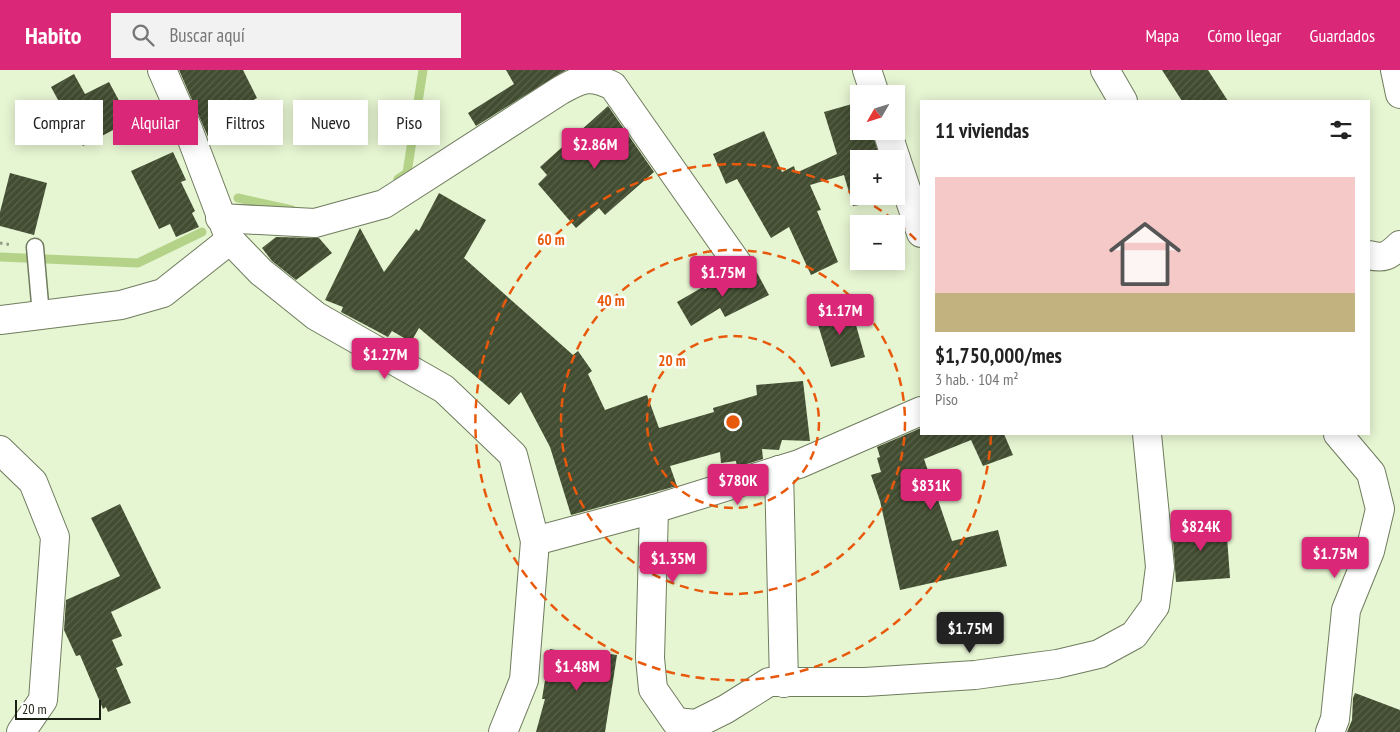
<!DOCTYPE html>
<html lang="es">
<meta charset="utf-8">
<style>
:root{--surface:#fff;--page:#f2f2f2;--text:#222;--muted:#767676;--accent:#db2777}
body{margin:0;font-family:"PT Sans Narrow",sans-serif;background:var(--page);color:var(--text);height:100vh;display:flex;flex-direction:column;font-size:19px;white-space:nowrap}
*{box-sizing:border-box;margin:0}
p{font-size:16px;color:var(--muted)}
.icon{flex:none;width:28px;height:28px;fill:none;stroke:currentColor;stroke-width:2;stroke-linecap:round;stroke-linejoin:round}
.map{position:relative;flex:1;overflow:hidden}
.details{position:absolute;left:920px;top:30px;width:450px;height:335px;display:flex;flex-direction:column;background:var(--surface);border-radius:0px;box-shadow:0 2px 12px #0003}
.details>*{flex:none}
.top-card{position:absolute;left:15px;top:30px;width:475px;height:45px;display:flex;gap:10px}
.needle{width:32px;rotate:231deg}
.fabs{position:absolute;left:850px;top:15px;display:grid;gap:10px}
.fabs a{display:grid;place-items:center;width:55px;height:55px;border-radius:0px;background:var(--surface);box-shadow:0 2px 12px #0003;font-size:25px}
.scale{position:absolute;left:15px;bottom:12px;width:86px;box-sizing:border-box;padding-left:5px;border:2px solid #1a1f13;border-top:0;font-size:14px;line-height:18px;white-space:nowrap;color:#1a1f13;-webkit-text-stroke:4px #fff;paint-order:stroke}
.price{position:absolute;translate:-50% -42px;padding:0 11px;border-radius:5px;background:var(--accent);color:#fff;font-size:16px;line-height:32px;filter:drop-shadow(0 1px 2px #0008)}
.price::after{content:'';position:absolute;left:50%;top:30px;width:15px;height:11px;margin-left:-8px;background:inherit;clip-path:polygon(0 0,100% 0,50% 100%)}
.price.active{background:#222;color:#fff}
ul{padding:0;list-style:none}
li{display:grid;align-content:center;gap:10px;height:265px;padding:0 15px}
li span{display:grid;place-items:center;height:155px;border-radius:0px;color:#555}
li>.icon{margin-inline-start:auto}
span .icon{width:90px;height:90px;fill:#fffc;stroke-width:1}
li b{font-size:21px}
h2{display:flex;justify-content:space-between;align-items:center;height:60px;padding:0 15px;font-size:21px}
.tag{padding:0 18px;border-radius:0px;background:var(--surface);box-shadow:0 2px 12px #0003;font-size:18px;line-height:45px}
.tag.active{background:var(--accent);color:#fff}
header{display:flex;align-items:center;gap:30px;box-sizing:border-box;height:70px;padding:0 25px;background:var(--accent);color:#fff}
header strong{font-size:24px}
nav{display:flex;gap:28px;margin-inline-start:auto;font-size:18px}
.search{width:350px;height:45px;background:var(--page);display:flex;align-items:center;gap:12px;box-sizing:border-box;padding:0 18px;border-radius:0px;color:var(--muted);font-size:19px}
.map>svg:first-child{display:block}
.lines{fill:none;stroke-linecap:round;stroke-linejoin:round}
.stream{stroke:#b4d288;stroke-width:9}
.building{fill:url(#building-hatch)}
.service-casing{stroke:#6f7c5e;stroke-width:19}
.minor-casing{stroke:#6f7c5e;stroke-width:30}
.tertiary-casing{stroke:#6f7c5e;stroke-width:30}
.path{stroke:#929c83;stroke-width:3;stroke-dasharray:2.5 4;stroke-linecap:butt}
.service{stroke:#fff;stroke-width:16}
.minor{stroke:#fff;stroke-width:28}
.tertiary{stroke:#fff;stroke-width:28}
.ring{fill:none;stroke:#e8590c;stroke-width:2.5;stroke-dasharray:9 6}
.centre{fill:#e8590c;stroke:#fff;stroke-width:2.5}
.ring-label{font-size:15px;text-anchor:middle;font-weight:bold;fill:#e8590c;stroke:#fff;stroke-width:5;stroke-linejoin:round;paint-order:stroke}
</style>
<header>
<strong>Habito</strong>
<div class="search"><svg class="icon" aria-label="search" viewBox="0 0 24 24"><circle cx="10" cy="10" r="6"/><path d="M15 15l6 6"/></svg>Buscar aquí</div>
<nav><a>Mapa</a><a>Cómo llegar</a><a>Guardados</a></nav>
</header>
<div class="map">
<svg width="1400" height="662" viewBox="0 0 1400 662">
<defs>
<pattern id="building-hatch" width="6" height="6" patternUnits="userSpaceOnUse" patternTransform="scale(1.25)"><rect width="6" height="6" fill="#414c30"/><path d="M-1 1l2-2M0 6l6-6M5 7l2-2" fill="none" stroke="#59624b"/></pattern>
</defs>
<rect width="100%" height="100%" fill="#e6f5d2"/>
<g class="lines">
<g class="stream">
<polyline points="398,109 407,103 423,0"/>
<polyline points="238,128 292,140"/>
<polyline points="0,187 138,193 202,162"/>
</g>
</g>
<g class="building">
<polygon points="179,0 243,0 257,28 252,31 259,45 209,69"/>
<polygon points="506,0 566,0 476,56 468,43 514,14"/>
<polygon points="1162,0 1208,0 1228,31 1182,31"/>
<polygon points="74,4 85,24 109,12 130,51 83,76 51,17"/>
<polygon points="859,32 859,61 872,61 880,89 859,89 859,135 853,136 844,105 810,115 821,140 817,141 838,192 811,205 789,157 771,168 737,109 726,114 713,84 764,61 782,102 794,96 796,103 837,84 824,42"/>
<polygon points="608,36 654,102 605,145 599,138 576,158 538,114 547,105 540,97"/>
<polygon points="173,82 186,110 181,112 195,141 192,143 199,157 176,167 170,154 159,159 131,101"/>
<polygon points="10,103 47,113 34,165 0,156 0,142"/>
<polygon points="439,123 486,150 464,188 573,285 578,281 592,301 588,304 605,340 647,325 659,358 714,342 713,338 757,325 756,315 803,311 810,371 782,370 779,380 762,379 763,389 737,397 736,391 721,393 720,382 670,396 677,416 571,445 550,377 521,322 509,335 419,258 411,272 392,261 388,267 341,242 343,237 325,230 360,158 384,202 416,159 419,161"/>
<polygon points="276,167 319,168 332,183 296,210 272,191 262,178"/>
<polygon points="755,199 769,225 725,247 720,238 691,256 677,232 703,217 705,219 729,207 741,213 749,210"/>
<polygon points="850,234 865,287 831,297 815,245"/>
<polygon points="921,358 921,364 1004,364 1013,385 983,396 971,370 924,389 952,471 998,460 1007,496 900,520 880,431 871,405 881,402 877,388 880,387 877,377"/>
<polygon points="120,434 161,518 111,542 122,566 112,570 123,595 116,598 131,633 108,642 106,637 103,639 80,585 76,586 64,560 66,530 120,506 91,448"/>
<polygon points="1226,453 1230,508 1176,512 1172,456"/>
<polygon points="550,579 589,586 590,581 617,585 605,662 536,662 545,629 542,629"/>
<polygon points="1355,623 1400,640 1400,662 1347,662 1352,650 1353,628"/>
</g>
<g class="lines">
<defs>
<polyline id="service" points="35,177 41,245"/>
<g id="minor">
<polyline points="162,0 188,59 230,170 261,202 316,246 444,319 513,385 535,471 524,610 503,662"/>
<polyline points="535,471 654,439 799,394 921,341"/>
</g>
<g id="tertiary">
<polyline points="867,0 875,24"/>
<polyline points="1105,0 1123,31"/>
<polyline points="1395,0 1400,24"/>
<polyline points="887,61 896,89"/>
<polyline points="896,89 921,163"/>
<path d="M 220,148 L 315,153 L 384,134 L 561,20 C 583,8 590,5 613,16 L 740,197"/>
<path d="M 1369,185 C 1383,189 1389,186 1400,175"/>
<polyline points="0,250 121,235 163,223 230,170"/>
<polyline points="0,380 33,412 55,467 43,630 21,662"/>
<polyline points="779,400 784,613"/>
<polyline points="654,439 650,588 653,619 676,652 696,654 726,639 769,612 865,612 975,605 1057,594 1099,584 1134,565 1155,536 1160,497 1147,364"/>
<polyline points="1330,662 1335,649 1346,540 1370,481 1380,439 1371,403 1338,364"/>
</g>
</defs>
<use href="#service" class="service-casing"/>
<use href="#minor" class="minor-casing"/>
<use href="#tertiary" class="tertiary-casing"/>
<polyline class="path" points="0,173 12,175"/>
<use href="#service" class="service"/>
<use href="#minor" class="minor"/>
<use href="#tertiary" class="tertiary"/>
</g>
<g class="ring">
<circle cx="733" cy="352" r="86"/>
<circle cx="733" cy="352" r="172"/>
<path d="M991 366A258 258 0 1 1 920 174"/>
</g>
<circle cx="733" cy="352" r="8" class="centre"/>
<g class="ring-label">
<text x="551" y="175">60 m</text>
<text x="611" y="236">40 m</text>
<text x="672" y="296">20 m</text>
</g>
</svg>
<div class="fabs">
<a><svg class="needle" viewBox="-14 -14 28 28"><path d="M0-13l5 13h-10z" fill="#e53935"/><path d="M0 13l5-13h-10z" fill="#767676"/></svg></a>
<a>+</a>
<a>−</a>
</div>
<div class="scale">20 m</div>
<b class="price" style="left:595px;top:100px">$2.86M</b>
<b class="price" style="left:723px;top:228px">$1.75M</b>
<b class="price" style="left:840px;top:266px">$1.17M</b>
<b class="price" style="left:385px;top:310px">$1.27M</b>
<b class="price" style="left:738px;top:436px">$780K</b>
<b class="price" style="left:931px;top:441px">$831K</b>
<b class="price" style="left:1201px;top:482px">$824K</b>
<b class="price" style="left:1335px;top:509px">$1.75M</b>
<b class="price" style="left:673px;top:514px">$1.35M</b>
<b class="price active" style="left:970px;top:584px">$1.75M</b>
<b class="price" style="left:577px;top:622px">$1.48M</b>
<div class="top-card">
<a class="tag">Comprar</a>
<a class="tag active">Alquilar</a>
<a class="tag">Filtros</a>
<a class="tag">Nuevo</a>
<a class="tag">Piso</a>
</div>
<section class="details">
<h2>11 viviendas<svg class="icon" aria-label="filters" viewBox="0 0 24 24"><path d="M4 7h16M4 17h16"/><circle cx="9" cy="7" r="2"/><circle cx="15" cy="17" r="2"/></svg></h2>
<ul>
<li><span style="background:linear-gradient(#f6c9c9 75%,#c2b280 0)"><svg class="icon" aria-label="home" viewBox="0 0 24 24"><path d="M3 11l9-7 9 7M6 9v11h12V9"/></svg></span><div><b>$1,750,000/mes</b><p>3 hab. · 104 m²</p><p>Piso</p></div></li>
</ul>
</section>
</div>
